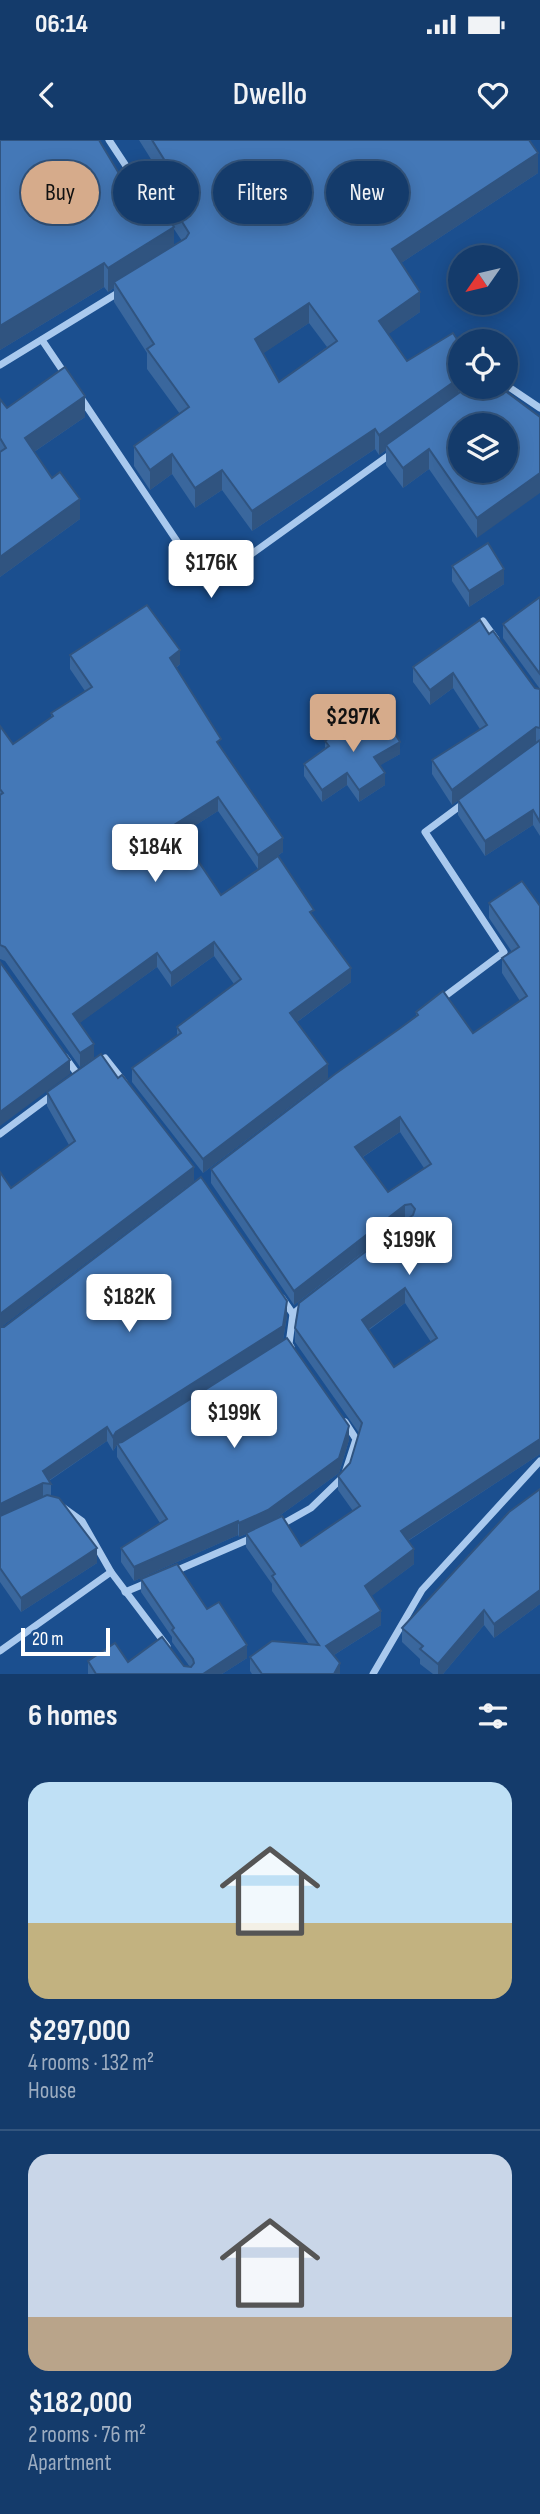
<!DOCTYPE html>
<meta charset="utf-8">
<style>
:root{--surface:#143b6b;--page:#214673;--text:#f1f3f6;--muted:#9dadc1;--line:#33557e;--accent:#d6ab8b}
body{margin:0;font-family:"Sofia Sans Condensed",sans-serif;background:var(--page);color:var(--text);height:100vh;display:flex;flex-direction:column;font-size:26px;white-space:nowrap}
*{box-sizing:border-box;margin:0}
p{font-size:23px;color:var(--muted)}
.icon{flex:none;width:38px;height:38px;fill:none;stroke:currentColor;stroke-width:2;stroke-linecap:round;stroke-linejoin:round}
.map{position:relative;height:1534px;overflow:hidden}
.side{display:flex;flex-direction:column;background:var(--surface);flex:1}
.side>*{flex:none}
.top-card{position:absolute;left:21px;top:21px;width:499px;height:63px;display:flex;gap:14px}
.needle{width:46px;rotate:236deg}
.buttons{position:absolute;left:448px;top:105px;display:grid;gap:14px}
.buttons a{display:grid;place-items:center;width:70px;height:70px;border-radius:50%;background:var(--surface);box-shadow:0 4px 18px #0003,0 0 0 2px var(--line);font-size:35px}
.scale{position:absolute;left:21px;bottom:18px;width:89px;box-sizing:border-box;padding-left:7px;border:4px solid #fff;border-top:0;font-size:19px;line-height:24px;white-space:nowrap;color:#fff;-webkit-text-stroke:5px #1b4f8f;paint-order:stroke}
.price{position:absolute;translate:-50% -60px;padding:0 16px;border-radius:7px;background:#fff;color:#222;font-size:23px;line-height:46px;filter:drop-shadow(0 2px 4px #0008)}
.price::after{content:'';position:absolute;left:50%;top:42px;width:21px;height:16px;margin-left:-10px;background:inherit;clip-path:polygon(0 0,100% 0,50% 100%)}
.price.active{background:var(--accent);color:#111}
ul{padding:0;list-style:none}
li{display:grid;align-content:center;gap:14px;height:371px;padding:0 28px}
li+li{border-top:2px solid var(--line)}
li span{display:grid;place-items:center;height:217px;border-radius:21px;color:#555}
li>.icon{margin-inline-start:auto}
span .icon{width:126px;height:126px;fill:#fffc;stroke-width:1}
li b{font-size:30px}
h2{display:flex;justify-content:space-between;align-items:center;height:84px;padding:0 28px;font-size:30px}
.pill{padding:0 24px;border-radius:32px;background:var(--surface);box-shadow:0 4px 18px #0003,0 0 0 2px var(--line);font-size:24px;line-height:63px}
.pill.active{background:var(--accent);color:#111}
.status{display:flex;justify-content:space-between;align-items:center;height:49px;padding:0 35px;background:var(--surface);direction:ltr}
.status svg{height:19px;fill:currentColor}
header{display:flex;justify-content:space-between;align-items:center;height:91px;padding:0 28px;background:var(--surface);font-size:32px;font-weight:600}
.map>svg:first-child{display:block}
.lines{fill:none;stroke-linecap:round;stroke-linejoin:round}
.street{stroke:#a9c9ee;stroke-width:7}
.wall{fill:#3a679d;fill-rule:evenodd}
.shaded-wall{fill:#305480}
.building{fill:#4478b7;stroke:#305480;stroke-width:2;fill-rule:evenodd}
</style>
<div class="status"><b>06:14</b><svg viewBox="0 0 49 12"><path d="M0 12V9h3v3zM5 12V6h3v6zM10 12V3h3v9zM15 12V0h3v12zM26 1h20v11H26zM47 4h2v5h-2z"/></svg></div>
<header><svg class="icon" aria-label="back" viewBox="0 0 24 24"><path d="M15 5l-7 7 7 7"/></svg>Dwello<svg class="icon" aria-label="heart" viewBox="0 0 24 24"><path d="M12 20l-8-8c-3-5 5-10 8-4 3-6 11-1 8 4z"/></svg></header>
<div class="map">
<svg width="540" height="1534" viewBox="0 0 540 1534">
<rect width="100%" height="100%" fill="#1b4f8f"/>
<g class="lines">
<g class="street">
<polyline points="109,0 157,73"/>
<polyline points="42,200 67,237"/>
<polyline points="0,225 121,151"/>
<polyline points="506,245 540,268"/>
<polyline points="81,258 207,446 392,313"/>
<polyline points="483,481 496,499"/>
<polyline points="440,860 504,812 425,692 464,663"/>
<polyline points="65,917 78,935 81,933"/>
<polyline points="97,923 105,918 124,942"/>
<polyline points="0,994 55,953"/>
<polyline points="282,1158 293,1174 304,1165"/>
<polyline points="291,1207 289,1204 293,1174"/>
<polyline points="64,1368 82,1381 111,1432 167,1506"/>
<polyline points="279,1386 311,1368 344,1336 356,1299 345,1282"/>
<polyline points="173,1432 252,1398"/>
<polyline points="125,1452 149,1442"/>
<polyline points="0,1511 111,1432"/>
<polyline points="373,1534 422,1450 540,1321"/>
</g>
</g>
<g class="wall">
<path d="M 0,0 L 142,72 L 168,77 L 168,59 L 174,56 L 139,0 L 529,0 L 538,33 L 401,123 L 420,172 L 388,194 L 407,221 L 460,204 L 460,247 L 500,247 L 477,398 L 429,329 L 403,348 L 386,325 L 386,310 L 379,315 L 375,309 L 252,391 L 222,350 L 195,368 L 172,334 L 150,350 L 134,326 L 134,306 L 180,274 L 147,229 L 147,213 L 114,162 L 114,148 L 108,152 L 104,147 L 0,210 ZM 174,89 L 182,101 L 174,105 ZM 309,183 L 327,207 L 279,242 L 263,213 Z"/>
<polygon points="0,259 7,268 85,277 34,312 80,379 0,437"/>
<polygon points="452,426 504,444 469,467 452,441"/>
<polygon points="540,457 540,549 503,498 503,484"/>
<polygon points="489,494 535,548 540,549 540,696 533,685 485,716 458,675 458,660 536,602 452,665 432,634 432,620 480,589 453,548 430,565 413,542 413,527"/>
<polygon points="70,515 180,524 176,528 221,608 283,712 258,729 218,671 180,695 221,755 314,778 351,842 297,882 328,938 203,1033 132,942 132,928 177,896 177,887 234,844 214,816 171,847 157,827 79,883 94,918 80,927 5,821 0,819 0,586 13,604 51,578 51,573 85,551 70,529"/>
<polygon points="357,591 400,614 380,625 385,645 359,662 347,645 322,662 304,636 304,624 325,608 325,601"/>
<path d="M 489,763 L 540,766 L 540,1314 L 408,1401 L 414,1424 L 371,1456 L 381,1485 L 334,1515 L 340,1534 L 252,1534 L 250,1531 L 250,1517 L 309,1504 L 272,1451 L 272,1444 L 246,1407 L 246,1394 L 239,1397 L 238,1395 L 134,1441 L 121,1422 L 121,1408 L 160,1383 L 117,1317 L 117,1305 L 113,1311 L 107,1301 L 49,1341 L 51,1344 L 51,1356 L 97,1423 L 21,1472 L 0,1442 L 0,1032 L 11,1048 L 69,1005 L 47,966 L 47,952 L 118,938 L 194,1041 L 1,1187 L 287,1176 L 283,1200 L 349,1300 L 339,1333 L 275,1379 L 301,1406 L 353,1371 L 338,1350 L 338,1336 L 350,1323 L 359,1293 L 295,1202 L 295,1188 L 407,1080 L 294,1165 L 211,1043 L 211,1029 L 399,889 L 416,877 L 416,872 L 473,893 L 520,861 L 502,833 L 502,818 L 512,812 L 489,778 ZM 400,992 L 424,1028 L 388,1052 L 363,1017 ZM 405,1163 L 431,1202 L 394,1227 L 369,1190 Z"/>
<polygon points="540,1349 540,1464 494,1498 484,1485 443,1534 433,1534 420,1524 420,1519 402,1502 402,1488"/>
<polygon points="141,1439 207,1469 247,1518 222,1534 88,1534 88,1521 128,1522 190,1527 172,1502 172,1497 141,1452"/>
</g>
<g class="shaded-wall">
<polygon points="538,13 538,33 392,129 392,109"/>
<polygon points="174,87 174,111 114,142 114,148 108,152 108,128"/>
<polygon points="104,123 104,147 0,210 0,186"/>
<polygon points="420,152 420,172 379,201 379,181"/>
<polygon points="309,163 309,183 255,219 255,199"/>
<polygon points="458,239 458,259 386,305 386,310 379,315 379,295"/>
<polygon points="85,256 85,277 25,318 25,298"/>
<polygon points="375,289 375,309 252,391 252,371"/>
<polygon points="429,309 429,329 403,348 403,328"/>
<polygon points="172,314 172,334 150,350 150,330"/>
<polygon points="222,330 222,350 195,368 195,348"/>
<polygon points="540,333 540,353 477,398 477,378"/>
<polygon points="80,359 80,379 0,437 0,417"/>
<polygon points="504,429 504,444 469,467 469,451"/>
<polygon points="180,510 180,524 170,532 170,518"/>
<polygon points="453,533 453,548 430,565 430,550"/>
<polygon points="536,587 536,602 452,665 452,650"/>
<polygon points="400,602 400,614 374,629 374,617"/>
<polygon points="347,633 347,645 322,662 322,650"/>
<polygon points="385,633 385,645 359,662 359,650"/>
<polygon points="218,657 218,671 174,699 174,685"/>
<polygon points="533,670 533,685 485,716 485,701"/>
<polygon points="283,698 283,712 258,729 258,715"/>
<polygon points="214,802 214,816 171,847 171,833"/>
<polygon points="157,813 157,827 73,888 73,874"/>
<polygon points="351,828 351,842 290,887 290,873"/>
<polygon points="94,904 94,918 80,927 80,913"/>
<polygon points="70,920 70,934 0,986 0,972"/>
<polygon points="328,924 328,938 203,1033 203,1019"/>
<polygon points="400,977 400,992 355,1022 355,1007"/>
<polygon points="194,1027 194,1041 0,1188 0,1174"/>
<polygon points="405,1065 405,1080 294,1165 294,1151"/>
<polygon points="405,1148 405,1163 362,1194 362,1180"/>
<polygon points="287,1161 287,1176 283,1200 118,1304 117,1303 117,1305 113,1311 113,1297 116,1292"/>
<polygon points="349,1286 349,1300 339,1333 268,1384 239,1397 239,1383"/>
<polygon points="107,1287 107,1301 45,1343 43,1343 43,1357 0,1378 0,1364 43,1331"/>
<polygon points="540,1299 540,1314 401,1405 401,1391"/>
<polygon points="238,1381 238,1395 134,1441 134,1427"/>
<polygon points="97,1408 97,1423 21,1472 21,1458"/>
<polygon points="414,1409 414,1424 365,1461 365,1446"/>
<polygon points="540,1450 540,1464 494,1498 494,1484"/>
<polygon points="484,1470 484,1485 443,1534 438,1534 438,1524"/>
<polygon points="381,1471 381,1485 326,1520 326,1506"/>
<polygon points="247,1505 247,1518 222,1534 203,1534"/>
<polygon points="340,1523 340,1534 334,1534"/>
</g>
<g class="building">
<polygon points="0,0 99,0 142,72 158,62 174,87 108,128 104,123 0,186"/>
<path d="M 152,0 L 529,0 L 538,13 L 392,109 L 420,152 L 379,181 L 407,221 L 453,193 L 460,204 L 460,240 L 458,239 L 379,295 L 375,289 L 252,371 L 222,330 L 195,348 L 172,314 L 150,330 L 134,306 L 189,267 L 147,209 L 154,204 L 114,142 L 186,98 L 189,93 L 168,59 L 183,50 ZM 309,163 L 337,201 L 279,242 L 255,199 Z"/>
<polygon points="65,227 85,256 25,298 52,338 60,332 80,359 0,417 0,312 6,308 0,298 0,259 7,268"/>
<path d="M 463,247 L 500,247 L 540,277 L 540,333 L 477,378 L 429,309 L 403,328 L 386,305 L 463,250 ZM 460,285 L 506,285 L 506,331 L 460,331 Z"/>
<polygon points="488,403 504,429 469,451 452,426"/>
<polygon points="540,457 540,534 503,484"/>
<polygon points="147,465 180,510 170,518 221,599 217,602 283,698 258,715 218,657 174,685 221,755 278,716 314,770 310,772 351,828 290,873 328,924 203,1019 132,928 181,893 177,887 241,839 214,802 171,833 157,813 73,874 94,904 80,913 5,807 0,805 0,655 3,653 0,649 0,586 13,604 53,576 51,573 92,547 70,515"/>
<polygon points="480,480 489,494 493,491 535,548 540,549 540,588 536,587 452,650 432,620 487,585 453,533 430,550 413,527"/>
<polygon points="384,575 400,602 374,617 385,633 359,650 347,633 322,650 304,624 329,606 325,601 351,583 357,591"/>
<polygon points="540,600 540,682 533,670 485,701 458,660"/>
<path d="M 522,741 L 540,766 L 540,1299 L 401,1391 L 414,1409 L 365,1446 L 381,1471 L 326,1506 L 340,1523 L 334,1534 L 262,1534 L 250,1517 L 272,1501 L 319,1505 L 272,1436 L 275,1434 L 246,1393 L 282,1376 L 301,1406 L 360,1366 L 338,1336 L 350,1323 L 362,1283 L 295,1188 L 299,1163 L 413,1075 L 415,1069 L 411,1064 L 405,1065 L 294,1151 L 211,1029 L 335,934 L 399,889 L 418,875 L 416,872 L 443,851 L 473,893 L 527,856 L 502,818 L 519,807 L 489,763 ZM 400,977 L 431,1024 L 388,1052 L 355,1007 ZM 405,1148 L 437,1198 L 394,1227 L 362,1180 Z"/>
<polygon points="0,822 70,920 0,972"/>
<polygon points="101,914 118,938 122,935 194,1027 0,1174 0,1032 11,1048 75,1001 47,952"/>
<polygon points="201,1037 287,1161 283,1186 116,1292 113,1297 107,1287 43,1331 51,1344 43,1343 0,1364 0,1187 4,1187"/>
<polygon points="287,1198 349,1286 339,1318 268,1370 239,1383 238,1381 134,1427 121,1408 167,1379 117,1303 122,1302"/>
<polygon points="540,1349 540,1450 494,1484 484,1470 438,1524 420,1509 423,1506 402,1488 509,1372"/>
<polygon points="47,1355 59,1358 97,1408 21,1458 0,1428 0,1376"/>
<polygon points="177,1424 207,1469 219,1462 247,1505 203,1534 96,1534 88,1521 115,1503 128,1522 162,1497 184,1526 191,1527 194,1523 193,1519 172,1490 174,1488 141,1439"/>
</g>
</svg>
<div class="buttons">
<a><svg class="needle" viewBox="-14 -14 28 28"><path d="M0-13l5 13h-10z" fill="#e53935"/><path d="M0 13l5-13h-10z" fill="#9dadc1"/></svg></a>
<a><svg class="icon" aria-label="locate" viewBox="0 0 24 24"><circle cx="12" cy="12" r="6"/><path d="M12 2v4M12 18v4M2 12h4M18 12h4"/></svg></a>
<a><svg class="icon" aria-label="layers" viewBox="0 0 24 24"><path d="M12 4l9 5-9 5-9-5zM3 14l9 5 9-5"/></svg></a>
</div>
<div class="scale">20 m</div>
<b class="price" style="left:211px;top:460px">$176K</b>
<b class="price active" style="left:353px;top:614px">$297K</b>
<b class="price" style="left:155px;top:744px">$184K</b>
<b class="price" style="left:409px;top:1137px">$199K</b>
<b class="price" style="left:129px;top:1194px">$182K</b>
<b class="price" style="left:234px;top:1310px">$199K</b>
<div class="top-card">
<a class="pill active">Buy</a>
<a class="pill">Rent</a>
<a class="pill">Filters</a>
<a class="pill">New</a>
</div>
</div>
<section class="side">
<h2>6 homes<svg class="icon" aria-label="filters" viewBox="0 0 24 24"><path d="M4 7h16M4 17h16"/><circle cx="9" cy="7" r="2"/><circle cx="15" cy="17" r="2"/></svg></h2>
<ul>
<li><span style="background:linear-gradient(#bfe0f5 65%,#c2b280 0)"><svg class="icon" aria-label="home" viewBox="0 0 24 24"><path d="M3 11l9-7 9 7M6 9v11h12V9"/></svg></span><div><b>$297,000</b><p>4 rooms · 132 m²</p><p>House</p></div></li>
<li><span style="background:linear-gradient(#c9d6e8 75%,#b9a48a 0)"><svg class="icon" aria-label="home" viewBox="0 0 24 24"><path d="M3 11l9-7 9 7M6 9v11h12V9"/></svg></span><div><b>$182,000</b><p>2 rooms · 76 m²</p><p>Apartment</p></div></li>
</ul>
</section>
